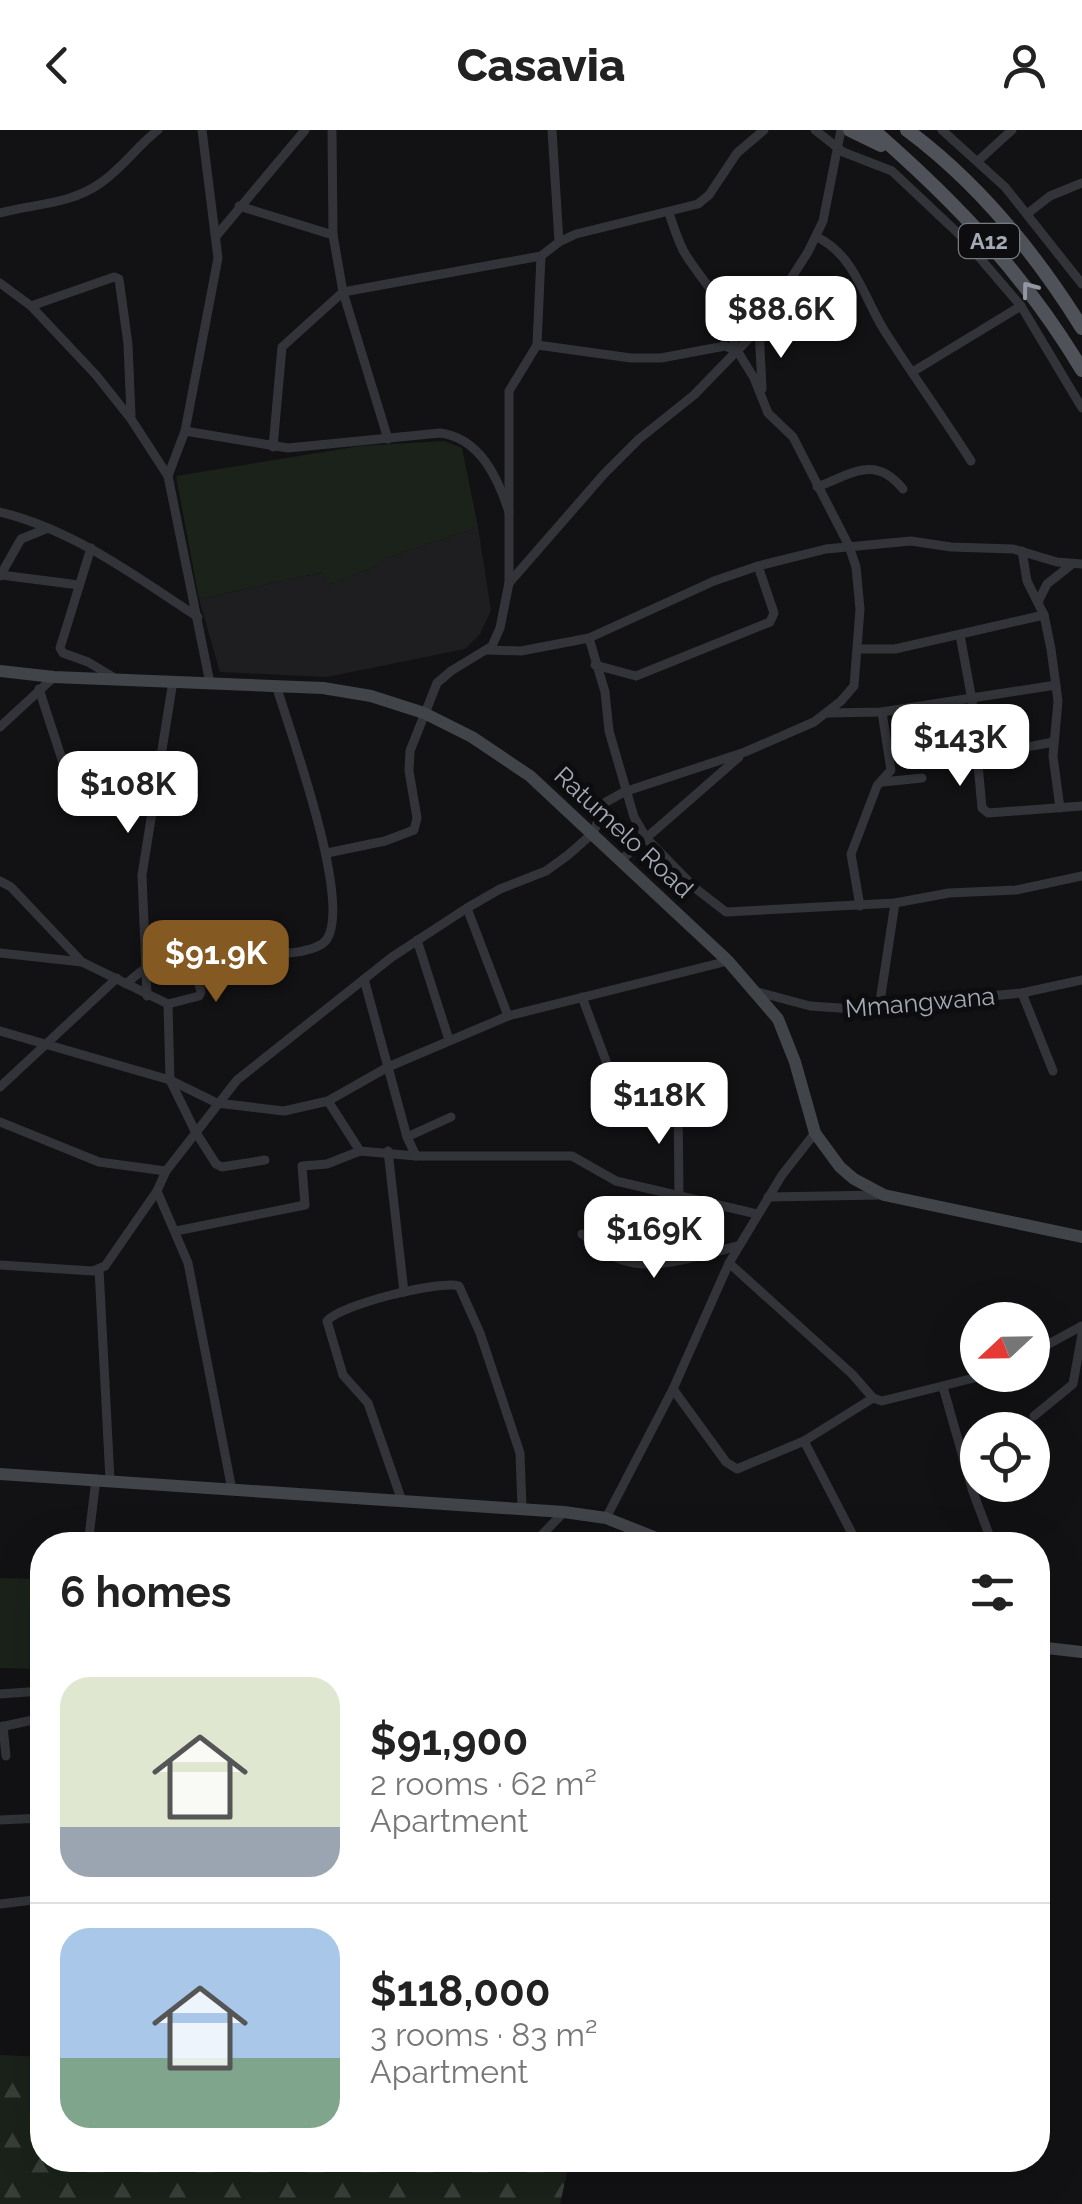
<!DOCTYPE html>
<meta charset="utf-8">
<style>
:root{--surface:#fff;--page:#f6f6f6;--text:#222;--muted:#767676;--line:#e0e0e0;--accent:#845922}
body{margin:0;font-family:Raleway,sans-serif;background:var(--page);color:var(--text);height:100vh;display:flex;flex-direction:column;font-size:38px;white-space:nowrap}
*{box-sizing:border-box;margin:0}
p{font-size:32px;color:var(--muted)}
.icon{flex:none;width:55px;height:55px;fill:none;stroke:currentColor;stroke-width:2;stroke-linecap:round;stroke-linejoin:round}
.map{position:relative;flex:1;overflow:hidden}
.side{position:absolute;left:30px;top:1402px;width:1020px;height:640px;display:flex;flex-direction:column;background:var(--surface);border-radius:40px;box-shadow:0 10px 40px #0002}
.side>*{flex:none}
.needle{width:65px;rotate:248deg}
.buttons{position:absolute;left:960px;top:1172px;display:grid;gap:20px}
.buttons a{display:grid;place-items:center;width:90px;height:90px;border-radius:50%;background:var(--surface);box-shadow:0 10px 40px #0002;font-size:50px}
.price{position:absolute;translate:-50% -85px;padding:0 22px;border-radius:20px;background:#fff;color:#222;font-size:32px;line-height:65px;filter:drop-shadow(0 2px 5px #0008)}
.price::after{content:'';position:absolute;left:50%;top:60px;width:30px;height:22px;margin-left:-15px;background:inherit;clip-path:polygon(0 0,100% 0,50% 100%)}
.price.selected{background:var(--accent);color:#fff}
ul{padding:0;list-style:none}
li{display:flex;align-items:center;gap:30px;height:250px;padding:0 30px}
li+li{border-top:2px solid var(--line)}
li span{display:grid;place-items:center;flex:none;width:280px;height:200px;border-radius:30px;color:#555}
li>.icon{margin-inline-start:auto}
span .icon{width:120px;height:120px;fill:#fffc;stroke-width:1}
li b{font-size:42px}
h2{display:flex;justify-content:space-between;align-items:center;height:120px;padding:0 30px;font-size:42px}
header{display:flex;justify-content:space-between;align-items:center;height:130px;padding:0 30px;background:var(--surface);font-size:45px;font-weight:800}
.map>svg:first-child{display:block}
.built{fill:#1e1e21}
.forest{fill:url(#forest-firs)}
.pitch{fill:#1a221a}
.lines{fill:none;stroke-linecap:round;stroke-linejoin:round}
.street{stroke:#333439;stroke-width:9}
.secondary{stroke:#414449;stroke-width:12}
.primary{stroke:#4f5258;stroke-width:14}
.oneway{stroke:#9298a2}
.labels{text-anchor:middle;dominant-baseline:central;stroke-width:10;stroke-linejoin:round;paint-order:stroke}
.shield{fill:#0d0d0f;stroke:#767b83;stroke-width:2.5}
.shield-label{font-size:22px;font-weight:bold;fill:#a3aab5}
.street-label{font-size:25px;fill:#a3aab5;stroke:#0d0d0f}
</style>
<header><svg class="icon" aria-label="back" viewBox="0 0 24 24"><path d="M15 5l-7 7 7 7"/></svg>Casavia<svg class="icon" aria-label="person" viewBox="0 0 24 24"><circle cx="12" cy="8" r="4"/><path d="M4 21q1-7 8-7t8 7"/></svg></header>
<div class="map">
<svg width="1082" height="2074" viewBox="0 0 1082 2074">
<defs>
<pattern id="forest-firs" width="22" height="20" patternUnits="userSpaceOnUse" patternTransform="scale(2.5)"><rect width="22" height="20" fill="#1a221a"/><path d="M5 1l3.5 6h-7zM16 11l3.5 6h-7z" fill="#383f39"/></pattern>
</defs>
<rect width="100%" height="100%" fill="#121214"/>
<polygon class="built" points="478,397 491,481 480,504 465,519 327,547 220,542 199,469 324,442 327,455 377,436 385,428"/>
<polygon class="forest" points="0,1925 42,1927 42,2030 570,2030 560,2074 0,2074"/>
<g class="pitch">
<polygon points="444,311 462,318 478,397 385,428 377,436 327,455 323,442 199,469 176,346 360,316"/>
<polygon points="0,1448 42,1449 42,1539 0,1538"/>
</g>
<g class="lines">
<g class="street">
<polyline points="332,0 333,105 343,162 388,309"/>
<polyline points="552,0 559,112"/>
<polyline points="815,0 843,22 892,41 961,106 1021,176 1082,278"/>
<polyline points="942,0 1005,57 1082,154"/>
<polyline points="979,30 1012,0"/>
<polyline points="239,76 333,105"/>
<path d="M 0,83 C 33,74 71,74 99,54 C 122,39 137,16 158,0"/>
<path d="M 669,83 C 673,95 677,108 683,120 C 697,147 741,187 733,217"/>
<polyline points="1027,84 1050,66 1082,53"/>
<polyline points="217,105 305,0"/>
<path d="M 817,107 C 855,126 863,166 884,200 C 912,244 943,287 971,331"/>
<polyline points="0,153 31,176 96,245 131,289 168,346 210,553"/>
<polyline points="31,176 114,147 119,149 128,214 131,286"/>
<polyline points="759,198 762,259"/>
<polyline points="914,241 1021,176"/>
<polyline points="185,301 218,128 202,0"/>
<polyline points="273,317 282,217 343,162 541,126 559,112 576,104 698,74 709,65 737,23 764,0"/>
<path d="M 168,346 L 185,301 L 288,318 L 440,303 C 480,308 498,348 509,382"/>
<path d="M 817,357 C 852,344 875,324 903,359"/>
<path d="M 0,382 C 74,400 135,446 198,487"/>
<polyline points="91,418 60,518 63,523 88,532 113,547"/>
<polyline points="1022,421 1027,451 1044,485 1051,519 1058,571 1053,626 1060,678"/>
<polyline points="1,445 79,455"/>
<polyline points="0,446 21,409 48,398"/>
<polyline points="509,453 509,261 537,215 541,126"/>
<polyline points="1038,472 1047,454 1071,435"/>
<polyline points="960,505 972,570 982,678 988,683 1082,676"/>
<polyline points="589,508 605,562 609,601 634,687 647,709 695,758 726,782 895,773 949,763 1016,760 1082,746"/>
<polyline points="858,519 895,519 1044,485"/>
<polyline points="487,520 521,521 589,508 714,451 758,436 826,419 911,411 951,417 1013,419 1057,432 1082,434"/>
<polyline points="595,535 636,546 770,492 774,483 758,436"/>
<polyline points="39,559 68,648 153,662"/>
<polyline points="828,583 882,582 1056,555"/>
<polyline points="0,597 54,547"/>
<polyline points="978,626 1054,612"/>
<polyline points="883,652 922,648"/>
<polyline points="327,723 385,711 414,700 417,688 409,641 410,621 437,553 451,541 492,516 500,498 509,453 604,344 639,309 694,265 759,198 808,122 823,91 841,0"/>
<polyline points="621,730 739,627"/>
<polyline points="0,751 11,757 82,832 168,874 170,950 195,1001 216,1034 222,1037 265,1030"/>
<polyline points="860,776 851,724 877,656 891,640 882,582"/>
<polyline points="467,778 508,886"/>
<polyline points="417,810 449,910"/>
<polyline points="0,823 82,832"/>
<polyline points="364,849 407,1007 416,1026"/>
<path d="M 126,854 C 173,811 202,818 261,824 C 277,825 318,823 327,809 C 352,770 290,602 276,555"/>
<polyline points="758,862 810,876 855,879 1022,863 1082,850"/>
<polyline points="1022,863 1053,941"/>
<polyline points="147,866 142,745 173,551"/>
<polyline points="582,867 606,931"/>
<polyline points="168,874 199,866 201,862 194,833"/>
<polyline points="879,878 895,773"/>
<polyline points="0,901 170,950 217,973 284,981 328,971 388,937 508,886 728,831"/>
<polyline points="0,957 117,848"/>
<polyline points="678,966 679,1067"/>
<polyline points="328,971 360,1021"/>
<polyline points="0,992 99,1032 166,1041"/>
<polyline points="407,1007 451,987"/>
<polyline points="388,1021 404,1162"/>
<polyline points="157,1061 188,1133 232,1360"/>
<polyline points="768,1067 881,1065"/>
<polyline points="176,1101 305,1075 302,1036 327,1034 360,1021 416,1026 572,1026 616,1051 757,1084"/>
<path d="M 582,1104 C 594,1112 609,1126 622,1130 C 657,1142 703,1124 738,1116"/>
<polyline points="729,1133 852,1244 873,1268 882,1271 986,1245"/>
<polyline points="0,1135 93,1141 105,1136 157,1061 166,1041 237,950 392,827 467,778 500,759 546,741 568,725 593,703 606,672 624,662 745,622 814,592 841,571 854,556 860,479 856,437 849,416 793,307 768,283 754,248 738,222 725,216 661,228 631,228 537,215"/>
<polyline points="99,1139 110,1350"/>
<polyline points="1032,1223 1082,1196"/>
<polyline points="943,1257 973,1362 993,1415"/>
<polyline points="673,1259 726,1332 737,1339 804,1311 873,1268"/>
<polyline points="1034,1286 1073,1254 1082,1204"/>
<polyline points="804,1311 858,1415"/>
<path d="M 402,1371 L 368,1273 L 343,1245 L 327,1191 C 340,1175 438,1150 459,1156 L 480,1203 L 520,1323 L 522,1378"/>
<polyline points="606,1388 673,1259 729,1133 782,1045 815,1003"/>
<polyline points="88,1415 96,1349"/>
<polyline points="532,1415 564,1382"/>
<polyline points="0,1564 42,1561"/>
<polyline points="3,1596 6,1626"/>
<polyline points="5,1596 42,1588"/>
<polyline points="0,1690 42,1688"/>
<polyline points="0,1774 42,1769"/>
</g>
<g class="secondary">
<polyline points="0,541 54,547 323,558 371,566 424,583 472,607 530,646 728,831 778,889 795,932 815,1003 840,1037 854,1049 884,1065 1082,1107"/>
<polyline points="0,1344 564,1382 606,1388 674,1415"/>
<polyline points="1038,1517 1082,1522"/>
</g>
<g class="primary">
<polyline points="850,0 881,15"/>
<path d="M 873,0 C 957,73 1025,145 1082,240"/>
<path d="M 907,0 C 977,52 1036,124 1082,198"/>
</g>
</g>
<defs><path id="oneway-chevron" d="M-2-3.5L2.5 0L-2 3.5" fill="none" stroke-width="1.6" stroke-linecap="round" stroke-linejoin="round" transform="scale(2.5)"/></defs>
<use class="oneway" href="#oneway-chevron" transform="translate(1029 159) rotate(-127)"/>
<g class="labels">
<rect class="shield" x="959" y="94" width="60" height="34" rx="8"/>
<g class="shield-label">
<text x="989" y="111">A12</text>
</g>
<g class="street-label">
<text transform="translate(624 702) rotate(43)">Ratumelo Road</text>
<text transform="translate(920 872) rotate(-5)">Mmangwana</text>
</g>
</g>
</svg>
<div class="buttons">
<a><svg class="needle" viewBox="-14 -14 28 28"><path d="M0-13l5 13h-10z" fill="#e53935"/><path d="M0 13l5-13h-10z" fill="#767676"/></svg></a>
<a><svg class="icon" aria-label="locate" viewBox="0 0 24 24"><circle cx="12" cy="12" r="6"/><path d="M12 2v4M12 18v4M2 12h4M18 12h4"/></svg></a>
</div>
<b class="price" style="left:781px;top:231px">$88.6K</b>
<b class="price" style="left:960px;top:659px">$143K</b>
<b class="price" style="left:128px;top:706px">$108K</b>
<b class="price selected" style="left:216px;top:875px">$91.9K</b>
<b class="price" style="left:659px;top:1017px">$118K</b>
<b class="price" style="left:654px;top:1151px">$169K</b>
<section class="side">
<h2>6 homes<svg class="icon" aria-label="filters" viewBox="0 0 24 24"><path d="M4 7h16M4 17h16"/><circle cx="9" cy="7" r="2"/><circle cx="15" cy="17" r="2"/></svg></h2>
<ul>
<li><span style="background:linear-gradient(#dfe7d0 75%,#9aa5b1 0)"><svg class="icon" aria-label="home" viewBox="0 0 24 24"><path d="M3 11l9-7 9 7M6 9v11h12V9"/></svg></span><div><b>$91,900</b><p>2 rooms · 62 m²</p><p>Apartment</p></div></li>
<li><span style="background:linear-gradient(#a9c7e8 65%,#7fa58c 0)"><svg class="icon" aria-label="home" viewBox="0 0 24 24"><path d="M3 11l9-7 9 7M6 9v11h12V9"/></svg></span><div><b>$118,000</b><p>3 rooms · 83 m²</p><p>Apartment</p></div></li>
</ul>
</section>
</div>
